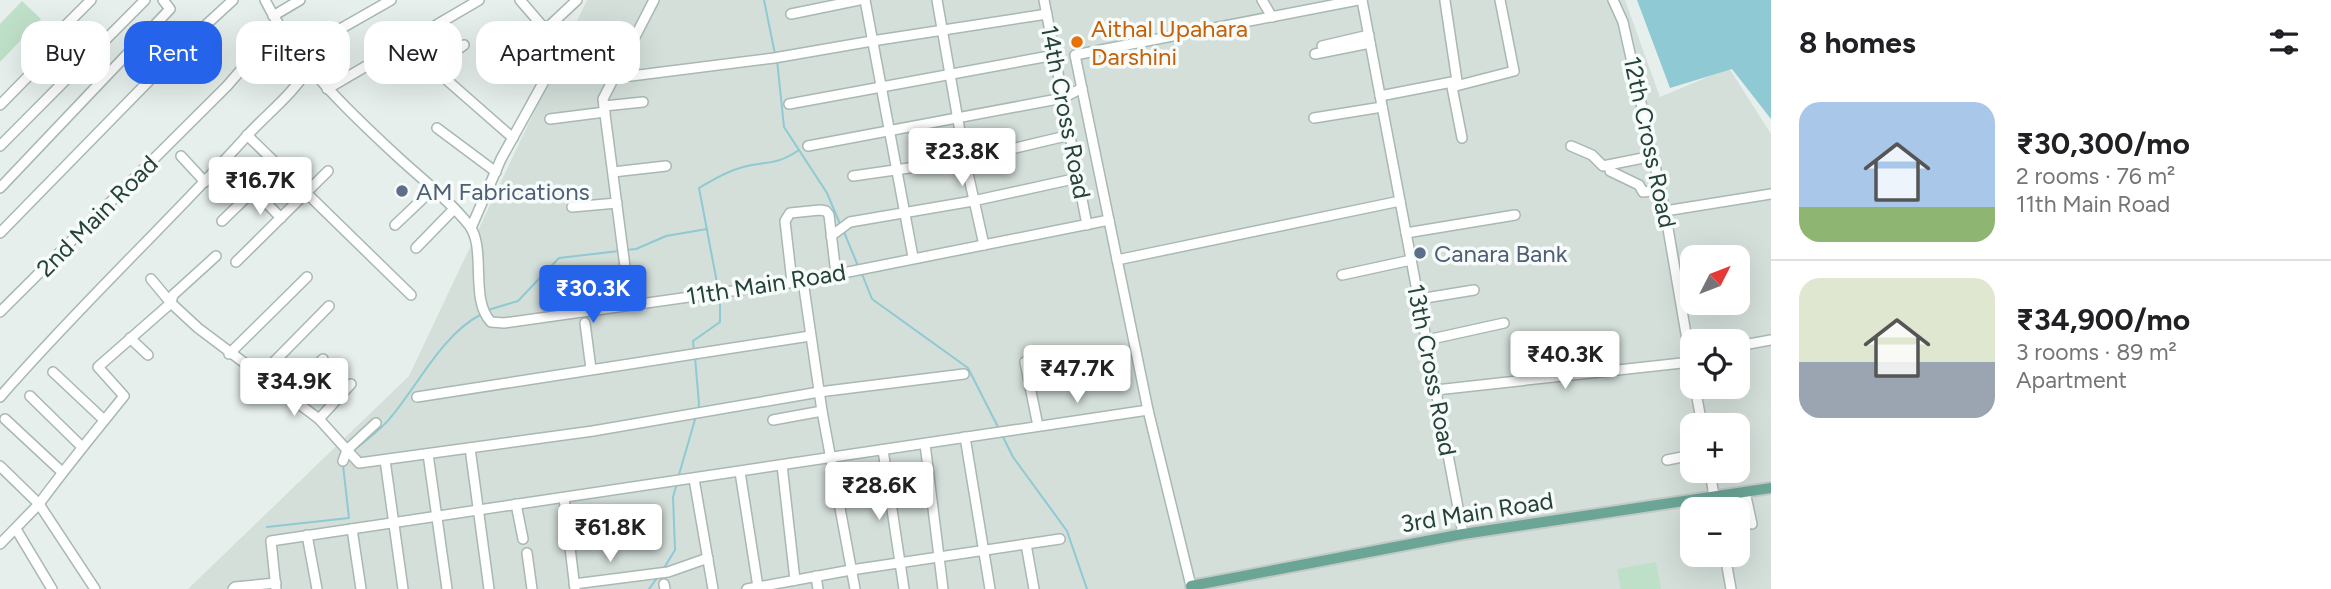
<!DOCTYPE html>
<meta charset="utf-8">
<style>
:root{--surface:#fff;--page:#f2f2f2;--text:#202124;--muted:#757577;--line:#e0e0e0;--accent:#2563eb}
body{margin:0;font-family:Figtree,sans-serif;background:var(--page);color:var(--text);height:100vh;display:flex;flex-direction:column;font-size:26px;white-space:nowrap}
*{box-sizing:border-box;margin:0}
p{font-size:23px;color:var(--muted)}
.icon{flex:none;width:38px;height:38px;fill:none;stroke:currentColor;stroke-width:2;stroke-linecap:round;stroke-linejoin:round}
.map{position:relative;flex:1;overflow:hidden}
.side{display:flex;flex-direction:column;background:var(--surface);width:560px}
.side>*{flex:none}
.hud{position:absolute;left:21px;top:21px;width:665px;height:63px;display:flex;gap:14px}
.needle{width:46px;rotate:48deg}
.fabs{position:absolute;left:1680px;top:245px;display:grid;gap:14px}
.fabs a{display:grid;place-items:center;width:70px;height:70px;border-radius:14px;background:var(--surface);box-shadow:0 7px 28px #0002;font-size:35px}
.price{position:absolute;translate:-50% -60px;padding:0 16px;border-radius:7px;background:#fff;color:#222;font-size:23px;line-height:46px;filter:drop-shadow(0 2px 4px #0008)}
.price::after{content:'';position:absolute;left:50%;top:42px;width:21px;height:16px;margin-left:-10px;background:inherit;clip-path:polygon(0 0,100% 0,50% 100%)}
.price.selected{background:var(--accent);color:#fff}
ul{padding:0;list-style:none}
li{display:flex;align-items:center;gap:21px;height:175px;padding:0 28px}
li+li{border-top:2px solid var(--line)}
li span{display:grid;place-items:center;flex:none;width:196px;height:140px;border-radius:21px;color:#555}
li>.icon{margin-inline-start:auto}
span .icon{width:84px;height:84px;fill:#fffc;stroke-width:1}
li b{font-size:30px}
h2{display:flex;justify-content:space-between;align-items:center;height:84px;padding:0 28px;font-size:30px}
.chip{padding:0 24px;border-radius:21px;background:var(--surface);box-shadow:0 7px 28px #0002;font-size:24px;line-height:63px}
.chip.selected{background:var(--accent);color:#fff}
main{display:flex;flex:1;min-height:0}
.map>svg:first-child{display:block}
.built{fill:#d4dfda;fill-rule:evenodd}
.green{fill:#bfe0c8}
.water{fill:#8ec9d4}
.lines{fill:none;stroke-linecap:round;stroke-linejoin:round}
.stream{stroke:#8ec9d4;stroke-width:2}
.minor-casing{stroke:#a8b8b2;stroke-width:12}
.major-casing{stroke:#c2cac8;stroke-width:14}
.minor{stroke:#fff;stroke-width:9}
.major{stroke:#6aa596;stroke-width:10}
.food-dot{fill:#e8710a;stroke:#f7fbf9;stroke-width:2.5}
.service-dot{fill:#5c6f8a;stroke:#f7fbf9;stroke-width:2.5}
.labels{text-anchor:middle;dominant-baseline:central;stroke-width:7;stroke-linejoin:round;paint-order:stroke}
.food-label{font-size:24px;fill:#c56008;stroke:#f7fbf9;text-anchor:start}
.street-label{font-size:24px;fill:#24423a;stroke:#f7fbf9}
.service-label{font-size:24px;fill:#4e5e75;stroke:#f7fbf9;text-anchor:start}
</style>
<main>
<div class="map">
<svg width="1771" height="589" viewBox="0 0 1771 589">
<rect width="100%" height="100%" fill="#e6efeb"/>
<path class="built" d="M 587,0 L 1625,0 L 1660,97 L 1729,68 L 1771,134 L 1771,589 L 188,589 L 409,376 ZM 1692,257 L 1738,257 L 1738,303 L 1692,303 ZM 1692,341 L 1738,341 L 1738,387 L 1692,387 ZM 1692,425 L 1738,425 L 1738,471 L 1692,471 ZM 1692,509 L 1738,509 L 1738,555 L 1692,555 Z"/>
<g class="green">
<polygon points="22,1 41,19 0,62 0,24"/>
<polygon points="1656,562 1661,589 1621,589 1617,569"/>
</g>
<polygon class="water" points="1637,0 1771,0 1771,119 1732,69 1670,88"/>
<g class="lines">
<g class="stream">
<polyline points="764,0 775,54"/>
<polyline points="777,60 784,127 827,193 840,224"/>
<polyline points="844,232 858,266"/>
<polyline points="625,250 636,249 666,236 707,229"/>
<polyline points="862,274 872,299 968,368 998,427"/>
<path d="M 718,288 L 699,188 C 713,180 725,172 740,168 C 766,160 774,167 799,150"/>
<polyline points="488,310 518,301 559,258 619,251"/>
<polyline points="694,351 693,341 720,322 720,297"/>
<polyline points="695,357 699,404 698,410"/>
<polyline points="1002,435 1013,457 1067,531 1087,589"/>
<path d="M 354,450 C 366,440 381,430 391,417 C 418,385 442,335 480,315"/>
<polyline points="678,478 696,416"/>
<polyline points="267,527 349,518 343,465"/>
<polyline points="664,568 675,550 673,497 677,483"/>
<polyline points="649,589 657,578"/>
</g>
<defs>
<g id="minor">
<path d="M 265,0 C 297,63 348,111 399,158 C 423,180 449,200 469,225 C 487,248 469,299 491,322 L 504,323 L 803,281 L 1109,220"/>
<polyline points="865,0 913,257"/>
<polyline points="937,0 965,160 984,245"/>
<polyline points="1044,0 1087,225"/>
<polyline points="1262,0 1272,17"/>
<polyline points="1362,0 1463,534"/>
<polyline points="1613,0 1623,22 1665,211 1692,369"/>
<polyline points="791,14 859,0"/>
<polyline points="273,16 300,0"/>
<polyline points="546,29 577,0"/>
<polyline points="59,32 91,0"/>
<polyline points="464,45 432,67 513,138"/>
<polyline points="1322,46 1369,35"/>
<polyline points="298,53 391,0"/>
<polyline points="1315,54 1370,43"/>
<polyline points="615,76 631,76 774,58 872,41 1047,14"/>
<polyline points="327,89 479,0"/>
<polyline points="1380,96 1457,81 1445,1"/>
<polyline points="789,104 1055,55"/>
<polyline points="0,105 50,54"/>
<polyline points="604,106 643,102"/>
<polyline points="1314,118 1382,107"/>
<polyline points="550,119 605,112"/>
<polyline points="437,128 496,172"/>
<polyline points="247,135 411,295"/>
<polyline points="1462,138 1452,87 1514,71 1500,0"/>
<polyline points="0,146 145,0"/>
<polyline points="808,146 1063,98 1082,88"/>
<polyline points="1571,146 1592,155 1603,166 1653,156"/>
<polyline points="181,156 205,182"/>
<polyline points="1610,171 1639,185 1643,192 1661,190"/>
<polyline points="613,172 666,166"/>
<polyline points="853,176 965,160 1070,135"/>
<polyline points="0,188 170,9 163,0"/>
<polyline points="572,207 617,203"/>
<polyline points="1665,211 1771,194"/>
<polyline points="222,221 254,190 281,218"/>
<polyline points="395,225 433,189"/>
<polyline points="471,228 501,159 559,54 558,44 520,0"/>
<polyline points="0,233 182,47 233,0"/>
<polyline points="1406,233 1515,215"/>
<polyline points="831,236 850,222 973,201 1078,178"/>
<polyline points="416,248 454,209"/>
<polyline points="1117,260 1400,201"/>
<polyline points="236,262 328,171"/>
<polyline points="1342,275 1411,260"/>
<polyline points="151,279 171,303 198,328 319,419 347,450 343,461"/>
<polyline points="803,281 822,411 855,589"/>
<polyline points="792,282 785,221 790,213 820,210 826,211 829,215 836,274"/>
<polyline points="1419,299 1474,290"/>
<polyline points="630,305 603,99 654,0"/>
<polyline points="0,312 227,86 260,48 281,28"/>
<polyline points="585,323 591,369"/>
<polyline points="130,338 148,355"/>
<polyline points="1427,340 1504,323"/>
<polyline points="1738,346 1771,340"/>
<polyline points="229,354 307,277"/>
<polyline points="53,372 104,420"/>
<polyline points="261,375 329,306"/>
<polyline points="1695,387 1702,425"/>
<polyline points="1436,390 1691,362"/>
<polyline points="287,394 323,359"/>
<polyline points="30,396 81,446"/>
<path d="M 0,397 C 78,307 165,226 245,138 C 266,114 293,95 309,67"/>
<polyline points="417,397 810,336"/>
<polyline points="5,419 62,472"/>
<polyline points="319,419 351,384"/>
<polyline points="773,420 822,411"/>
<polyline points="376,423 347,450 359,463 593,431 819,392 964,374"/>
<polyline points="1038,426 1025,362 1057,354"/>
<polyline points="965,437 990,589"/>
<polyline points="925,444 943,589"/>
<polyline points="470,448 489,589"/>
<polyline points="883,450 904,589"/>
<polyline points="428,454 447,589"/>
<polyline points="385,460 403,589"/>
<polyline points="1667,460 1692,455"/>
<polyline points="782,465 795,580"/>
<polyline points="0,466 39,504 0,544"/>
<polyline points="1710,471 1716,509"/>
<polyline points="740,472 758,587"/>
<polyline points="694,479 713,589"/>
<polyline points="1745,492 1752,524"/>
<polyline points="564,498 575,589"/>
<polyline points="516,504 523,539"/>
<polyline points="16,529 52,589"/>
<polyline points="352,529 361,589"/>
<polyline points="307,535 317,589"/>
<polyline points="1026,544 1034,589"/>
<polyline points="527,553 532,589"/>
<polyline points="1725,555 1731,589"/>
<polyline points="816,576 818,589"/>
<polyline points="574,584 668,572 708,558"/>
<polyline points="664,584 665,589"/>
<polyline points="1191,586 1148,410 1075,55 1358,0"/>
<path d="M 95,589 L 39,504 C 66,467 95,432 124,396 L 98,367 L 171,303 L 173,295 L 216,256"/>
<polyline points="233,589 235,587 276,583"/>
<polyline points="276,589 271,541 1148,410"/>
<polyline points="747,589 851,570 1060,539"/>
</g>
<polyline id="major" points="1192,589 1191,586 1463,534 1771,488"/>
</defs>
<use href="#minor" class="minor-casing"/>
<use href="#major" class="major-casing"/>
<use href="#minor" class="minor"/>
<use href="#major" class="major"/>
</g>
<circle class="food-dot" cx="1077" cy="42" r="7"/>
<g class="service-dot">
<circle cx="402" cy="191" r="7"/>
<circle cx="1420" cy="253" r="7"/>
</g>
<g class="labels">
<g class="food-label">
<text x="1091" y="28">Aithal Upahara<tspan x="1091" dy="28">Darshini</tspan></text>
</g>
<g class="street-label">
<text transform="translate(1066 112) rotate(79)">14th Cross Road</text>
<text transform="translate(1650 142) rotate(78)">12th Cross Road</text>
<text transform="translate(97 216) rotate(-45)">2nd Main Road</text>
<text transform="translate(766 284) rotate(-9)">11th Main Road</text>
<text transform="translate(1432 370) rotate(79)">13th Cross Road</text>
<text transform="translate(1477 512) rotate(-9)">3rd Main Road</text>
</g>
<g class="service-label">
<text x="416" y="191">AM Fabrications</text>
<text x="1434" y="253">Canara Bank</text>
</g>
</g>
</svg>
<div class="fabs">
<a><svg class="needle" viewBox="-14 -14 28 28"><path d="M0-13l5 13h-10z" fill="#e53935"/><path d="M0 13l5-13h-10z" fill="#757577"/></svg></a>
<a><svg class="icon" aria-label="locate" viewBox="0 0 24 24"><circle cx="12" cy="12" r="6"/><path d="M12 2v4M12 18v4M2 12h4M18 12h4"/></svg></a>
<a>+</a>
<a>−</a>
</div>
<b class="price" style="left:962px;top:188px">₹23.8K</b>
<b class="price" style="left:260px;top:217px">₹16.7K</b>
<b class="price selected" style="left:593px;top:325px">₹30.3K</b>
<b class="price" style="left:1565px;top:391px">₹40.3K</b>
<b class="price" style="left:1077px;top:405px">₹47.7K</b>
<b class="price" style="left:294px;top:418px">₹34.9K</b>
<b class="price" style="left:879px;top:522px">₹28.6K</b>
<b class="price" style="left:610px;top:564px">₹61.8K</b>
<div class="hud">
<a class="chip">Buy</a>
<a class="chip selected">Rent</a>
<a class="chip">Filters</a>
<a class="chip">New</a>
<a class="chip">Apartment</a>
</div>
</div>
<section class="side">
<h2>8 homes<svg class="icon" aria-label="filters" viewBox="0 0 24 24"><path d="M4 7h16M4 17h16"/><circle cx="9" cy="7" r="2"/><circle cx="15" cy="17" r="2"/></svg></h2>
<ul>
<li><span style="background:linear-gradient(#a9c7e8 75%,#8fb573 0)"><svg class="icon" aria-label="home" viewBox="0 0 24 24"><path d="M3 11l9-7 9 7M6 9v11h12V9"/></svg></span><div><b>₹30,300/mo</b><p>2 rooms · 76 m²</p><p>11th Main Road</p></div></li>
<li><span style="background:linear-gradient(#dfe7d0 60%,#9aa5b1 0)"><svg class="icon" aria-label="home" viewBox="0 0 24 24"><path d="M3 11l9-7 9 7M6 9v11h12V9"/></svg></span><div><b>₹34,900/mo</b><p>3 rooms · 89 m²</p><p>Apartment</p></div></li>
</ul>
</section>
</main>
